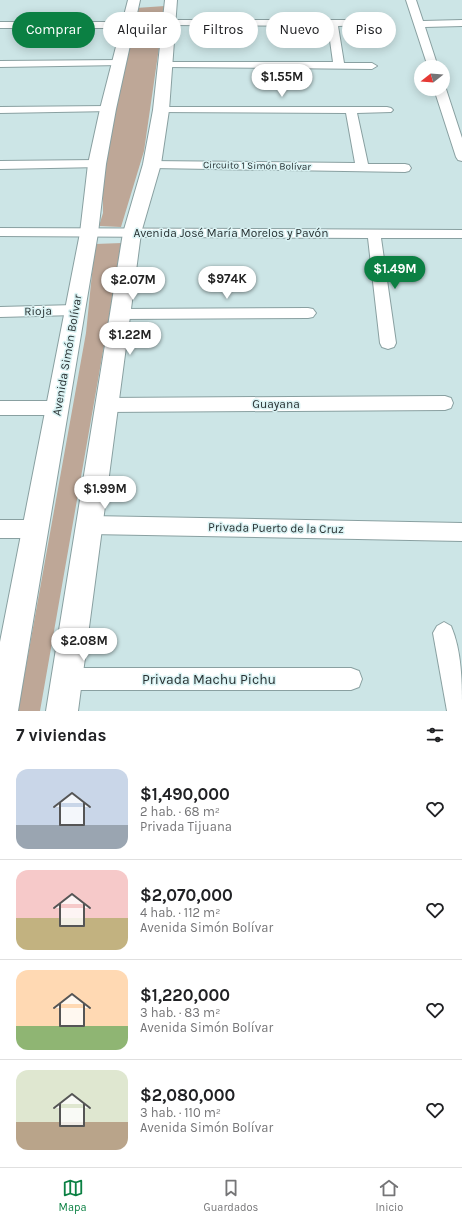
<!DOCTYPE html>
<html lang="es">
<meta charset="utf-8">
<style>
:root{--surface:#fff;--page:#f6f6f6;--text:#202124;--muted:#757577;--line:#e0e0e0;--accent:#0b8043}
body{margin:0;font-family:Karla,sans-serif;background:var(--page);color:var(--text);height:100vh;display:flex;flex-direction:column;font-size:15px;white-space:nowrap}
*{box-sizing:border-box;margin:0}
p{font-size:13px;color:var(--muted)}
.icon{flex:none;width:22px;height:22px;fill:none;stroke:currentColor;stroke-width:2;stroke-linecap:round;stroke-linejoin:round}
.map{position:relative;height:711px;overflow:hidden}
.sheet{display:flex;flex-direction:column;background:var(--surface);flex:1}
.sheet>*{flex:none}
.hud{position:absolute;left:12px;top:12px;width:438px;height:36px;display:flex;gap:8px}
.needle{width:26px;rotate:253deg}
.buttons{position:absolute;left:414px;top:60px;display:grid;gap:8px}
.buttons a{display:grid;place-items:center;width:36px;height:36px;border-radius:50%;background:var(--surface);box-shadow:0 2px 10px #0003;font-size:20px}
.price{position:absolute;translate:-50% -34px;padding:0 9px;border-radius:14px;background:#fff;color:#222;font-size:13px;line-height:26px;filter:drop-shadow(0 1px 2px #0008)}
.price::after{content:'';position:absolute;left:50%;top:24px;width:12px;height:9px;margin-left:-6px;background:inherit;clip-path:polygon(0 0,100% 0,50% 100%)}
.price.active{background:var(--accent);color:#fff}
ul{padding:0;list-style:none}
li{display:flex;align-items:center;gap:12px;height:100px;padding:0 16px}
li+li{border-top:1px solid var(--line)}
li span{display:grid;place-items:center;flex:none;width:112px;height:80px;border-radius:12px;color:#555}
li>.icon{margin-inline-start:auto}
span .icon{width:48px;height:48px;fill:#fffc;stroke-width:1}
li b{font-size:17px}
h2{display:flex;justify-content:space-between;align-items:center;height:48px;padding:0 16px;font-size:17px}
.tag{padding:0 14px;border-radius:18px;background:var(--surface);box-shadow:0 2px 10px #0003;font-size:14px;line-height:36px}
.tag.active{background:var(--accent);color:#fff}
.tab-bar{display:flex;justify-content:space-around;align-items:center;height:56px;border-top:1px solid var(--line);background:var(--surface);font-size:11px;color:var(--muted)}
.tab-bar a{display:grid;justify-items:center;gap:2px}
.tab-bar .active{color:var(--accent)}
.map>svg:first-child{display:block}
.green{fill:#bea797}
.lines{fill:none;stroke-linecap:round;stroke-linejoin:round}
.minor-casing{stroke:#89a0a1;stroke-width:2}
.secondary-casing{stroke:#89a0a1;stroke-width:2}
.minor{fill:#fff;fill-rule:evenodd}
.secondary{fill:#fff;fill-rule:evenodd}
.labels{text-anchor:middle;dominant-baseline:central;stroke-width:3;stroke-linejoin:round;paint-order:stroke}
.far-street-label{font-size:10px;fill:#293233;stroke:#d9f2f3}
.street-label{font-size:12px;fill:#293233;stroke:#d9f2f3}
.near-street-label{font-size:14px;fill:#293233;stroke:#d9f2f3}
</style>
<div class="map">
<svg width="462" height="711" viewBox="0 0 462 711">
<rect width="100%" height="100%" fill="#cce5e6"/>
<g class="green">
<polygon points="165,6 144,151 121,227 99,226 103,213 102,146 136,8"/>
<polygon points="122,243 40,711 18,711 86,333 95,244"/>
</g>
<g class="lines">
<defs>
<g id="minor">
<polygon points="406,0 416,0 423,21 462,20 462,26 425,27 438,67 428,67"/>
<polygon points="170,20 360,20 363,21 365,23 363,25 338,26 344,63 372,63 377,66 372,69 166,67 162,66 161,64 162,62 333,62 328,26 167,25 165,23 167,21"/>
<polygon points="0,22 127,22 132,25 127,28 0,28"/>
<polygon points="118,60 123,63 122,65 0,67 0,61"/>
<polygon points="443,86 446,89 462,138 462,161 458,160 456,157 434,89 443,89"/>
<polygon points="108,106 112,107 114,109 112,111 0,113 0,107"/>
<polygon points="161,107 387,107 391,108 393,110 391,112 357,113 368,164 405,164 409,165 411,168 409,171 405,172 152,168 148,167 146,164 148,161 355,163 346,113 157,112 155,110 157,108"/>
<polygon points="97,160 101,161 103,164 101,167 0,169 0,161"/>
<polygon points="0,228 462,230 462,238 381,238 396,343 394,347 388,349 382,347 380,343 368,238 0,236"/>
<polygon points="75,305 80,306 83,310 80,314 75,315 0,317 0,307"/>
<polygon points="308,308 313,309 316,313 313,317 308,318 120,319 115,318 112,314 115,310 120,309"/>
<polygon points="445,396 451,398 453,403 451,408 445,410 106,412 100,410 98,405 100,400 106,398"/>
<polygon points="0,401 57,401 63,403 65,408 63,413 57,415 0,415"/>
<polygon points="90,516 462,523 462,541 90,534 83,531 80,525 83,519"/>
<polygon points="0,520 35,520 42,523 45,529 42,535 35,538 0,538"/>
<path d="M 444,622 L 451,626 C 462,652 462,683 462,711 L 447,711 L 433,633 L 437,626 Z"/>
<polygon points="67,668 351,668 359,671 362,679 359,687 351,690 67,690 59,687 56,679 59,671"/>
</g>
<g id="secondary">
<polygon points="128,0 140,0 116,109 106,164 98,233 18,711 0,711 0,642 80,233 88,164 100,109"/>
<polygon points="165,0 177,0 169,110 161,164 141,233 78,711 46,711 123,233 143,164 153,110"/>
</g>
</defs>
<use href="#minor" class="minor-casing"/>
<use href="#secondary" class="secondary-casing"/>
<use href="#minor" class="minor"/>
<use href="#secondary" class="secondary"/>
</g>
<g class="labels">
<g class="far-street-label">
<text transform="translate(257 166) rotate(1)">Circuito 1 Simón Bolívar</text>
</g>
<g class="street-label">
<text x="231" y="233">Avenida José María Morelos y Pavón</text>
<text transform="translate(38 311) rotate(-1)">Rioja</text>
<text transform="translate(67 355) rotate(-80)">Avenida Simón Bolívar</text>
<text x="276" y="404">Guayana</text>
<text transform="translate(276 528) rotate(1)">Privada Puerto de la Cruz</text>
</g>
<g class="near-street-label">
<text x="209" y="679">Privada Machu Pichu</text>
</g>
</g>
</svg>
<div class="buttons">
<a><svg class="needle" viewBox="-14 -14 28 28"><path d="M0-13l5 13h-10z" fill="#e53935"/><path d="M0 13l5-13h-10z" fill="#757577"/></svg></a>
</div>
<b class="price" style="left:282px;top:98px">$1.55M</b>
<b class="price active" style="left:395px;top:290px">$1.49M</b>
<b class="price" style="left:227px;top:300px">$974K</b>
<b class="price" style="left:133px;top:301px">$2.07M</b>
<b class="price" style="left:130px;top:356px">$1.22M</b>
<b class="price" style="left:105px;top:510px">$1.99M</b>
<b class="price" style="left:84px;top:662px">$2.08M</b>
<div class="hud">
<a class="tag active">Comprar</a>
<a class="tag">Alquilar</a>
<a class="tag">Filtros</a>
<a class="tag">Nuevo</a>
<a class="tag">Piso</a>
</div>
</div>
<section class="sheet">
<h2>7 viviendas<svg class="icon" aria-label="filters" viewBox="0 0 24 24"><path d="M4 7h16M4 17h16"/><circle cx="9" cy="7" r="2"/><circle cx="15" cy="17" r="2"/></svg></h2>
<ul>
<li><span style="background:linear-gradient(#c9d6e8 70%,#9aa5b1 0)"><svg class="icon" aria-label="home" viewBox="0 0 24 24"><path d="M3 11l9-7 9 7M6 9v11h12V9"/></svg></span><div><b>$1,490,000</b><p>2 hab. · 68 m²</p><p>Privada Tijuana</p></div><svg class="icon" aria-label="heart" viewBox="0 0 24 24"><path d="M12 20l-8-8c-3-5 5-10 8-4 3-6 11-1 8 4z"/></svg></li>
<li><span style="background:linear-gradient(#f6c9c9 60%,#c2b280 0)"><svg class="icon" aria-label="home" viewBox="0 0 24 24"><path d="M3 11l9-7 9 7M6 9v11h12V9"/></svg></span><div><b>$2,070,000</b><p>4 hab. · 112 m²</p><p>Avenida Simón Bolívar</p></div><svg class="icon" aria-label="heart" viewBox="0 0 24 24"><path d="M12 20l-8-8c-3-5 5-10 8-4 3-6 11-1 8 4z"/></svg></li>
<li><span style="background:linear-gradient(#ffd9b3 70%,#8fb573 0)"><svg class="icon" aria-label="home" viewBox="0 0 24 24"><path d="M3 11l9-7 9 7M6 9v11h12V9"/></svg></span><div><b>$1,220,000</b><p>3 hab. · 83 m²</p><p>Avenida Simón Bolívar</p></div><svg class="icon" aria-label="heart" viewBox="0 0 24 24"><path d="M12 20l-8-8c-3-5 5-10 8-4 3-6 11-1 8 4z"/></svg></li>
<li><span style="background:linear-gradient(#dfe7d0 65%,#b9a48a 0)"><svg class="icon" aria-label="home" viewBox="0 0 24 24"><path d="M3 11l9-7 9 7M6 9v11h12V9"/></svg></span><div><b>$2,080,000</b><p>3 hab. · 110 m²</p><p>Avenida Simón Bolívar</p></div><svg class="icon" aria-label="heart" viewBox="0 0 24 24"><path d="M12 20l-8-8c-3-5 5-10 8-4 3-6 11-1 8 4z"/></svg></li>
</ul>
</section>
<nav class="tab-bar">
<a class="active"><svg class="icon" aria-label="map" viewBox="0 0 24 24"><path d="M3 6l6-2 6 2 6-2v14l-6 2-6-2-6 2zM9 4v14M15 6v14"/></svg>Mapa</a>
<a><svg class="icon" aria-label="saved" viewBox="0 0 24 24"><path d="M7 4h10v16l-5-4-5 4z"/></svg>Guardados</a>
<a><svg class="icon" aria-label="home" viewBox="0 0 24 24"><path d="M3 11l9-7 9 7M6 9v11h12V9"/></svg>Inicio</a>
</nav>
